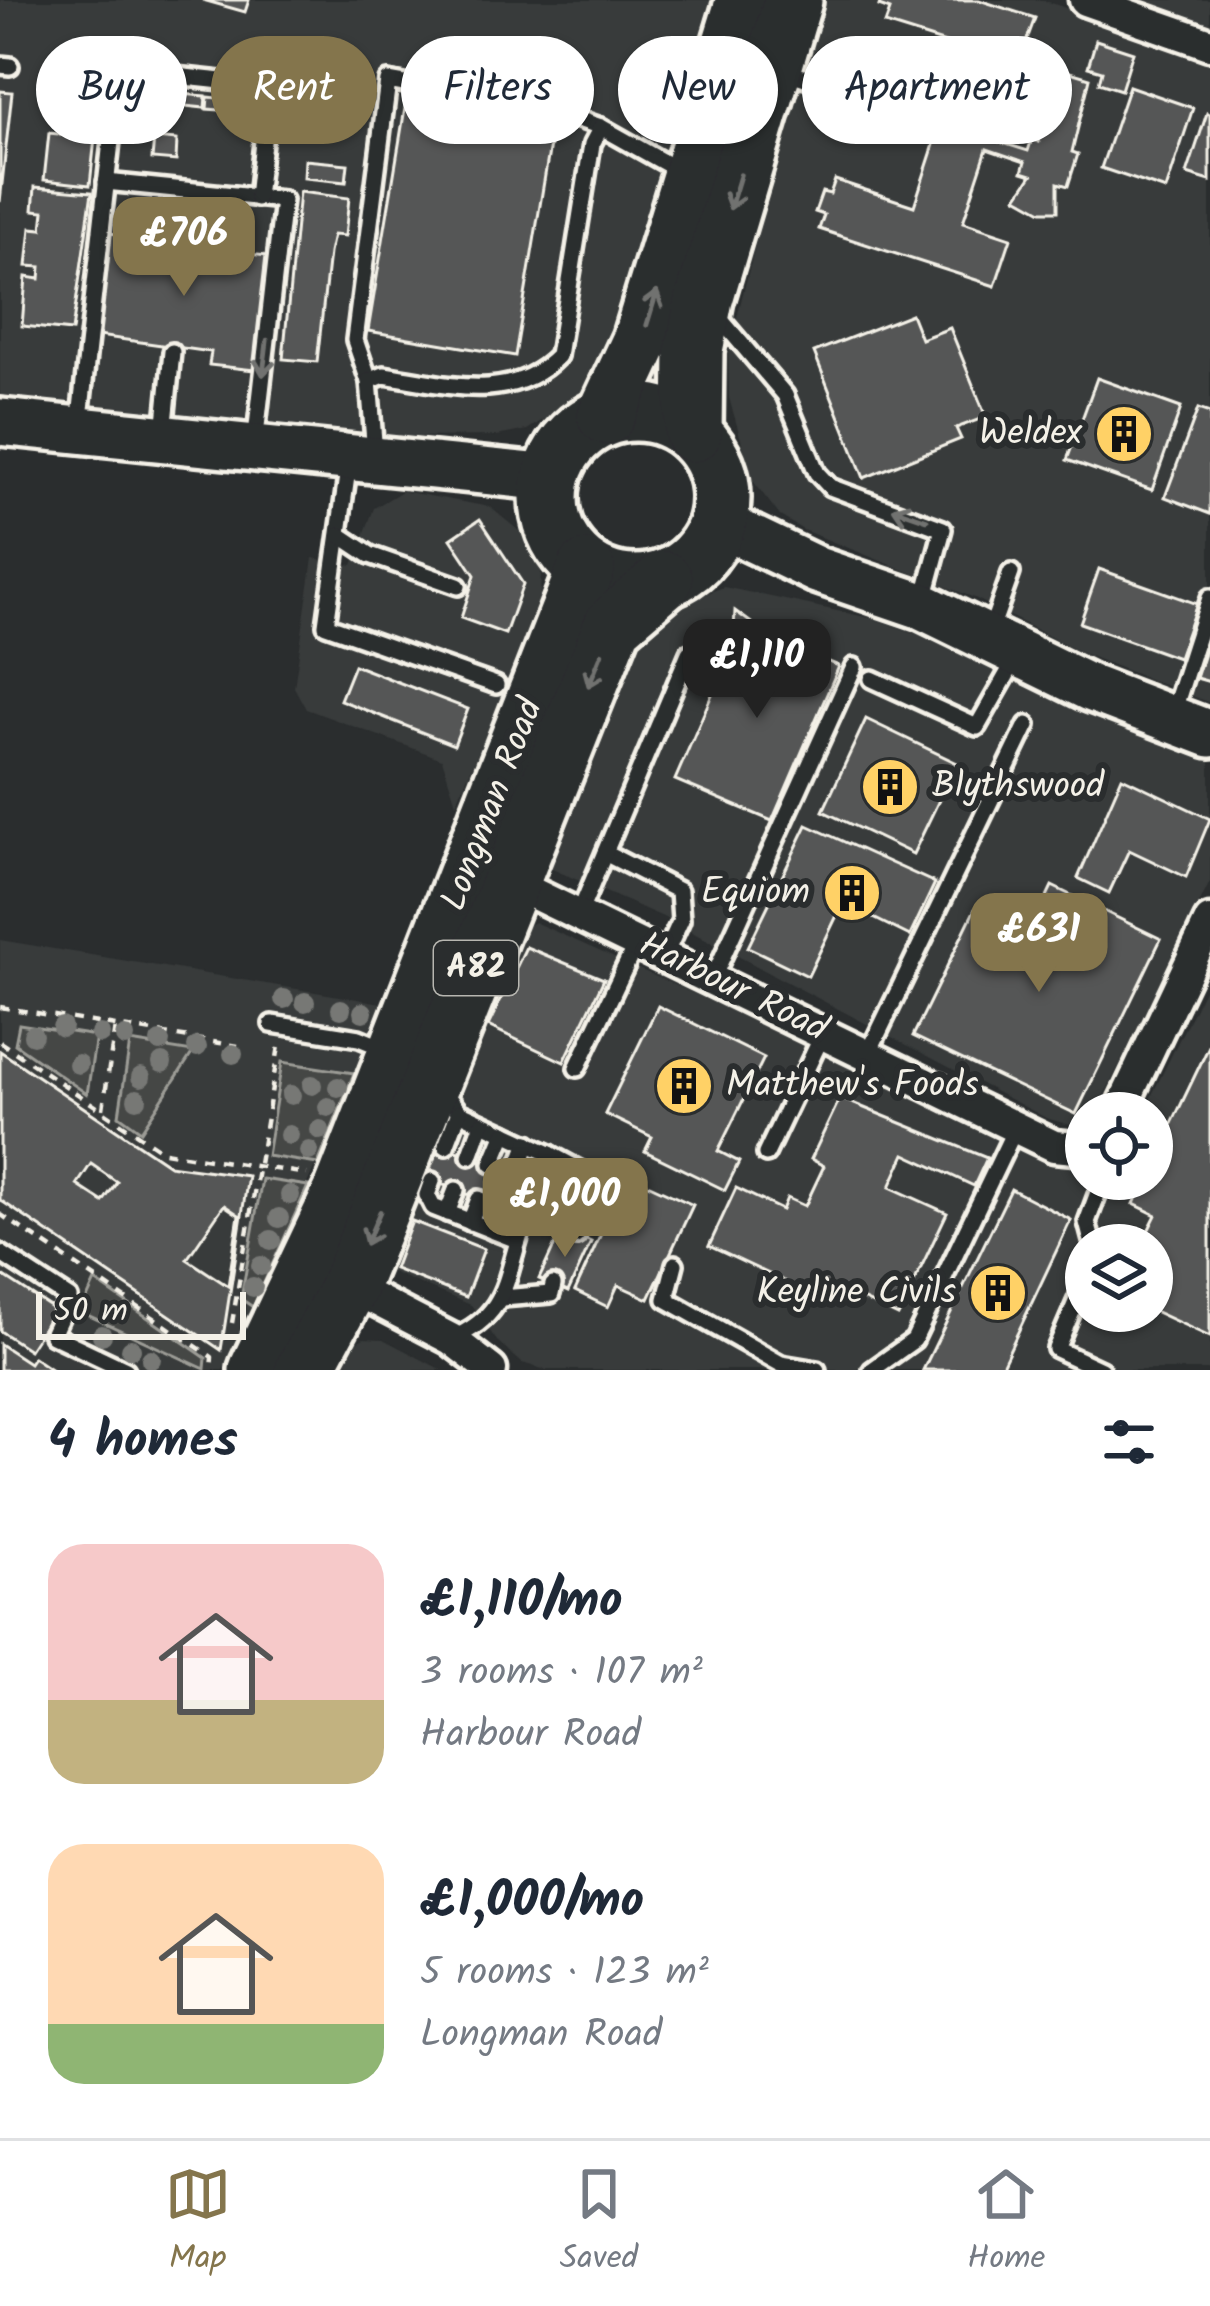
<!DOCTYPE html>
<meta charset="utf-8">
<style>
:root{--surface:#fff;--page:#f2f2f3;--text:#1f2937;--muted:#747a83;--line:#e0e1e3;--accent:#84754c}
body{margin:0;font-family:Kalam,sans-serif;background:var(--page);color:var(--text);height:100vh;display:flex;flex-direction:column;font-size:45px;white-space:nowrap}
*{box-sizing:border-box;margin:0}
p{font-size:39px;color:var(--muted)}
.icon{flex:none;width:66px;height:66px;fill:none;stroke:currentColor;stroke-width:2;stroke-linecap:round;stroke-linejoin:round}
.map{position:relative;height:1370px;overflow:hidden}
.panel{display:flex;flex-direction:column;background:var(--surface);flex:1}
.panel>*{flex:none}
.top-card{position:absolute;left:36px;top:36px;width:1140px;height:108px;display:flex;gap:24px}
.fabs{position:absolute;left:1065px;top:1092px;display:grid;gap:24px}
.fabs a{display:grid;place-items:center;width:108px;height:108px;border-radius:50%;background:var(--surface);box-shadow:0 3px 9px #0004;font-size:60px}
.scale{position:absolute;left:36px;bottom:30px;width:210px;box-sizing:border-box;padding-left:12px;border:6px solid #f4f1e8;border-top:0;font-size:33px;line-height:42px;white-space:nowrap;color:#f4f1e8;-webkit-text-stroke:9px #2a2d2e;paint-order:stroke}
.price{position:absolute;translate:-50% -102px;padding:0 27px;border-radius:24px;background:var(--accent);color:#fff;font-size:39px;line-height:78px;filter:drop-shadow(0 3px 6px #0008)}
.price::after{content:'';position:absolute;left:50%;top:72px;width:36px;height:27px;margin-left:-18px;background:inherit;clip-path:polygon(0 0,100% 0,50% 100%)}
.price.selected{background:#222;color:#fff}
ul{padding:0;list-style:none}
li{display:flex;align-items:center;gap:36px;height:300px;padding:0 48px}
li span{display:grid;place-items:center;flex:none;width:336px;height:240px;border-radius:36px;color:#555}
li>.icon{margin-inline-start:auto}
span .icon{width:144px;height:144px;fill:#fffc;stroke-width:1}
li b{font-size:51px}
h2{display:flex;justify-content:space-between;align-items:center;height:144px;padding:0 48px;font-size:51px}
.chip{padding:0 42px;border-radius:54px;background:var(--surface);box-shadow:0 3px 9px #0004;font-size:42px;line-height:108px}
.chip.selected{background:var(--accent);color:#fff}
.dock{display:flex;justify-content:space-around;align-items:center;height:168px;border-top:3px solid var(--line);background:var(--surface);font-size:33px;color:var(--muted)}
.dock a{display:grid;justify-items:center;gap:6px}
.dock .selected{color:var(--accent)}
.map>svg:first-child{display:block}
.built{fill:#373a3a;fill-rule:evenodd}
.green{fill:#444645;stroke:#9c9c96;stroke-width:3}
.building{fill:#555756;stroke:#f4f1e8;stroke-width:3;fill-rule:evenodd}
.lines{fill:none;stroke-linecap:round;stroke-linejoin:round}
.lane-casing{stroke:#f4f1e8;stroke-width:24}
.street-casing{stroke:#f4f1e8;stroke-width:39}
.secondary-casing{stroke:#f4f1e8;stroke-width:54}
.highway-casing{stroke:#f4f1e8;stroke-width:66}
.path{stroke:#f4f1e8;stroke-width:4.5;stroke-dasharray:9 9;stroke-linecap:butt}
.lane{stroke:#2a2d2e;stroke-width:15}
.street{stroke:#2a2d2e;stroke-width:30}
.secondary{stroke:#2a2d2e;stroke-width:45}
.highway{stroke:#2a2d2e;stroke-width:57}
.tree{fill:#777875}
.oneway{stroke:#71726f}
.labels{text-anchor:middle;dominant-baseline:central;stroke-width:12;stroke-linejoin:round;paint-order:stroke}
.shield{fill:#2a2d2e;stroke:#b7b6b0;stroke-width:3}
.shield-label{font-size:33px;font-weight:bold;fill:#f4f1e8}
.poi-label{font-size:36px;fill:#f4f1e8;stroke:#2a2d2e;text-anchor:end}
.street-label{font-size:36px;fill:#f4f1e8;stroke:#2a2d2e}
</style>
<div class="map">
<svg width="1210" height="1370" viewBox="0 0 1210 1370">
<rect width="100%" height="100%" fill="#2a2d2e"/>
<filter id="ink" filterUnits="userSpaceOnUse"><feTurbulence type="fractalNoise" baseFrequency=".00833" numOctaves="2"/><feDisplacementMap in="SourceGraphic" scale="24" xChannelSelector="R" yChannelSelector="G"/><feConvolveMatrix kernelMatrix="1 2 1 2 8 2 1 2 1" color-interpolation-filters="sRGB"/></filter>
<g filter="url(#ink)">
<g class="built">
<polygon points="0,0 718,0 606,367 574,401 527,430 497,436 419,437 322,435 0,400"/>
<polygon points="827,0 1043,0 1210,59 1210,703 1079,652 977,599 803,530 780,516 753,481 729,398 728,353 757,238 753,236"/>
<polygon points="1128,0 1210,0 1210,28 1138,3"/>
<polygon points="402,491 490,507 524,535 541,571 540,601 528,642 456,803 442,759 306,709 294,687 313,558 353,565 374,508"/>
<polygon points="724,587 875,619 929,638 1082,712 1210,761 1210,882 1097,1110 1086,1113 1086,1121 1073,1126 1046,1118 663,917 552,869 550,860 642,635 677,604"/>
<path d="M 534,922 L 780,1032 L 1086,1174 L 1086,1179 L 1152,1179 L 1152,1113 L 1143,1113 L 1210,977 L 1210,1370 L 546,1370 L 522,1363 L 497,1341 L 471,1305 L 391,1272 L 388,1263 L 521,930 ZM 1086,1245 L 1152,1245 L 1152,1311 L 1086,1311 Z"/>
<polygon points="0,940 388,1004 223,1370 0,1370"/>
<polygon points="364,1338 383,1339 442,1370 334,1370 347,1347"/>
</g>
<g class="green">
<polygon points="19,1024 96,1036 87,1094 15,1044"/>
<polygon points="130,1042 193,1052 141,1131 119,1115"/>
<polygon points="282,1062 354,1073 318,1164 267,1156"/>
<polygon points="262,1179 308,1186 253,1307 241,1299"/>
<polygon points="95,1281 206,1358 205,1369 81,1312"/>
</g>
<g class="building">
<polygon points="203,0 249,0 245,12"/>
<polygon points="881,0 979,0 1035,18 990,139 1028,151 1032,139 1039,142 1058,82 1063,84 1067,71 1090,78 1072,152 1078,154 1068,186 1058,183 1058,211 1042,211 1017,197 1032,175 1022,172 1025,162 987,149 963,222 1011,238 995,286 819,229 824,215 815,212 822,192 830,194 835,180 914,206 965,49 885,24 890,10 879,6"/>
<polygon points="1096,40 1133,52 1121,90 1099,83 1102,71 1088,67"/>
<polygon points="1129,86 1193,108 1166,190 1101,168"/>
<polygon points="0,91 12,92 0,202"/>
<polygon points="166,93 206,96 205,108 165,104"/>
<polygon points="407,96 554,121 515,356 368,331"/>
<polygon points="208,97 249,101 248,112 207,109"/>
<polygon points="1207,113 1210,114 1210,181 1187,174"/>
<polygon points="49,133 95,138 90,185 44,180"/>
<polygon points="154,138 177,140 176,161 152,159"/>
<polygon points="305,160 348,164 346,182 304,178"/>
<polygon points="35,187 92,192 72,331 22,326 26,277 40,279 41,267 27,266 31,228 42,229 44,211 33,210"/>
<polygon points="299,192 349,198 345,236 333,235 329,253 317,362 283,359"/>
<polygon points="109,233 143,237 142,243 268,256 255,370 209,365 211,352 98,336"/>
<polygon points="911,314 921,339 950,328 986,417 956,428 961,439 864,478 814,352"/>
<polygon points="1097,378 1181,408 1152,490 1067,460"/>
<polygon points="1198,409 1210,413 1210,514 1165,497"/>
<polygon points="480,519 523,584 505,634 461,618 475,575 451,539"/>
<polygon points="1099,569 1197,604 1178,658 1080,623"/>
<polygon points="735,611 772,638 839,666 772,821 675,780 733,646"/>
<polygon points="1210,635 1210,682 1196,678"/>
<polygon points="354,665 468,709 454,745 340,700"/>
<polygon points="866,719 957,763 913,854 823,811"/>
<polygon points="1122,777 1210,819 1186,877 1129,850 1109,893 1078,878"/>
<polygon points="807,825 935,883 910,936 843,903 808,976 748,947"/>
<polygon points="1052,886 1161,939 1076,1114 913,1036 975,909 988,915 995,902 1035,922"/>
<polygon points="526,947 604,979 564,1062 488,1026"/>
<polygon points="658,1006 764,1058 718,1151 739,1162 725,1190 645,1151 652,1137 605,1114"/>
<polygon points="1210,1044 1210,1337 1152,1310 1152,1245 1141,1245 1156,1215 1134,1204 1145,1179 1152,1179 1152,1165"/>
<path d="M 0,1051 L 169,1165 L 248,1176 L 221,1350 L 0,1200 ZM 91,1164 L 117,1182 L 103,1202 L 77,1185 ZM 224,1205 L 239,1215 L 228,1286 L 187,1259 Z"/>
<polygon points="840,1098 987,1158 974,1186 905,1154 890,1187 947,1213 898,1316 843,1290 835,1305 709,1246 736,1188 782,1210 787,1198 805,1206 824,1166 811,1159"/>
<polygon points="436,1143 549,1187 536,1221 423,1177"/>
<polygon points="628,1175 693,1205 649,1299 618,1285 608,1307 575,1291"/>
<polygon points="1011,1189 1071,1220 1000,1370 923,1370"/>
<polygon points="412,1221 484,1249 466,1297 394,1269"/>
<polygon points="562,1229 591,1242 568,1292 539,1279"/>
<polygon points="0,1274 55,1310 29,1350 0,1331"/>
<polygon points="0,1344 29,1363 33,1357 52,1370 0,1370"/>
</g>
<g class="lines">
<defs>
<g id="lane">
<polyline points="0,65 10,66"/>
<polyline points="781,70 846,91"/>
<polyline points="106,182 283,200 255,444"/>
<polyline points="716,314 785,395 817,473 830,487 943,529 923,603"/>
<polyline points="369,381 355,340 388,81 555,111 601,127"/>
<polyline points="79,427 119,70 269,86 257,198"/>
<polyline points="164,433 172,352"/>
<path d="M 375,453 L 369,381 L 384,375 C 444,384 511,405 558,356 L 592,144 L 601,127 L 681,172"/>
<polyline points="349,462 326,625 496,685"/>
<polyline points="340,535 370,555 458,586"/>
<polyline points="990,632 1011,573"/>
<polyline points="872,679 977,727 1018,655"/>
<polyline points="1172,716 1210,598"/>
<polyline points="605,853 679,891 681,920 665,955"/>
<polyline points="579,914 689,653"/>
<polyline points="713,978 854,667"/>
<polyline points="272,1024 359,1038 386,1049"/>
<polyline points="868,1054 1027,725"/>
<polyline points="577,1068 637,942"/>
<polyline points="442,1089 459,1112 550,1154 539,1183"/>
<polyline points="446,1146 459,1112"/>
<polyline points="550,1154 587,1174 593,1196 576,1236"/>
<polyline points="766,1154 823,1034"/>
<polyline points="470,1156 482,1123"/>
<polyline points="492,1164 505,1133"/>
<polyline points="516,1174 528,1143"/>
<polyline points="432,1181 427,1195 433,1207 517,1240"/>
<polyline points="447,1213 456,1190"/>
<polyline points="470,1222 479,1199"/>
<polyline points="493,1231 502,1208"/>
<polyline points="1093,1245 1087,1222 1103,1179"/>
<polyline points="0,1253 69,1298 52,1335 126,1370"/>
<polyline points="675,1264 666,1299 781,1364 817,1370"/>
<polyline points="1086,1279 1056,1349 1101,1370"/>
<polyline points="502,1298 551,1294 553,1285"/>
<path d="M 451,1339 C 513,1313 504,1273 526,1218"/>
<polyline points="872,1370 914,1340 1016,1127"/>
</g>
<g id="street">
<polyline points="1085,0 1210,44"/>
<polyline points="510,882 1054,1146 1086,1149"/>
<polyline points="1119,1113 1210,921"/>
<polyline points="349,1286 451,1339 491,1370"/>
</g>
<g id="secondary">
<polyline points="0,422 551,478"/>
<polyline points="719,523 817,570 922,606 1090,688 1210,734"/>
</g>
<g id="highway">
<circle cx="635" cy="498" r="86"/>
<polyline points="606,416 641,341 745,0"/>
<polyline points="693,433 694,350 704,299 793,0"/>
<polyline points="258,1370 343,1191 586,569"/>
<polyline points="304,1370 349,1286 385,1197 613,624 664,580"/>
</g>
</defs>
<use href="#lane" class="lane-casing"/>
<use href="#street" class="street-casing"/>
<use href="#secondary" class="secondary-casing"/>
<use href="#highway" class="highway-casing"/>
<g class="path">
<polyline points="0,1007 238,1046"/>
<polyline points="0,1042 164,1152 307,1174"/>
<polyline points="103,1109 115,1026"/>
<polyline points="0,1214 212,1357 211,1370"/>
<polyline points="232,1323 279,1046"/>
</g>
<use href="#lane" class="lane"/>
<use href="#street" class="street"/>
<use href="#secondary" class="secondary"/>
<use href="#highway" class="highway"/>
</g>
<g class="tree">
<circle cx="284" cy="999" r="10"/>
<circle cx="305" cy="1002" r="10"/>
<circle cx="341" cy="1009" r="10"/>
<circle cx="363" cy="1012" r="10"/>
<circle cx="62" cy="1027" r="10"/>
<circle cx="100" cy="1034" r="10"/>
<circle cx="33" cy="1035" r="10"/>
<circle cx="125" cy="1037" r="10"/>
<circle cx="160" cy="1042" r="10"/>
<circle cx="197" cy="1047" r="10"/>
<circle cx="233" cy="1054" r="10"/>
<circle cx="162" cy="1063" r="10"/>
<circle cx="78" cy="1064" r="10"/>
<circle cx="141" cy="1077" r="10"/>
<circle cx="312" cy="1085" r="10"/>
<circle cx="338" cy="1087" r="10"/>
<circle cx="291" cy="1095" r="10"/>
<circle cx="137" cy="1099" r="10"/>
<circle cx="328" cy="1107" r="10"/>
<circle cx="320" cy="1130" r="10"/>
<circle cx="289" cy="1135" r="10"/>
<circle cx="309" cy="1151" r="10"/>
<circle cx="290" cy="1195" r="10"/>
<circle cx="279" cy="1218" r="10"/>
<circle cx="271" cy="1240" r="10"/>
<circle cx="261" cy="1266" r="10"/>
<circle cx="253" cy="1287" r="10"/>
<circle cx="102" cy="1335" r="10"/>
<circle cx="131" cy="1349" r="10"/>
<circle cx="151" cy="1359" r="10"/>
</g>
<defs><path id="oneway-shaft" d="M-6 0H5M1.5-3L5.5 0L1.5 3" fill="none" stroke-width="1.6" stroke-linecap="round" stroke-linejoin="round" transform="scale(3)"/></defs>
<g class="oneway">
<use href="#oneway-shaft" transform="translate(735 192) rotate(107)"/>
<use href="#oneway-shaft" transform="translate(652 308) rotate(-73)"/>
<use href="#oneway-shaft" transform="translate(265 358) rotate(97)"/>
<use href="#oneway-shaft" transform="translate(910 514) rotate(-161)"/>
<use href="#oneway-shaft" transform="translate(595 670) rotate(112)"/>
<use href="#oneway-shaft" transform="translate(373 1228) rotate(113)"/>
</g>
</g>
<defs>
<symbol id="building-disc" viewBox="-11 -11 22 22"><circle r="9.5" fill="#ffd166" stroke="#2a2d2e"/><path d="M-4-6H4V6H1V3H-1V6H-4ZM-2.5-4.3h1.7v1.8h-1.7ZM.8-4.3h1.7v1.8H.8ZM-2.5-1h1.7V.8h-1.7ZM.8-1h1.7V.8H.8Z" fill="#111"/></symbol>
</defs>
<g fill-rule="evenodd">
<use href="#building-disc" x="1091" y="401" width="66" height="66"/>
<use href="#building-disc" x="857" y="754" width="66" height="66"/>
<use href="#building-disc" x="819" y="860" width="66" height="66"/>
<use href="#building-disc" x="651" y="1053" width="66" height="66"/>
<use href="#building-disc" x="965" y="1260" width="66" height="66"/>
</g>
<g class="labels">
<rect class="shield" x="434" y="941" width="84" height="54" rx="9"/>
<g class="shield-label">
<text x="476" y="968">A82</text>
</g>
<g class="poi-label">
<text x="1082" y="434">Weldex</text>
<text x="932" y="787" text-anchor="start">Blythswood</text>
<text x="810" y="893">Equiom</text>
<text x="726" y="1086" text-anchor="start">Matthew's Foods</text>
<text x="956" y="1293">Keyline Civils</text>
</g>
<g class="street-label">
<text transform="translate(493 805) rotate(-69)">Longman Road</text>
<text transform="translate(733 988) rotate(26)">Harbour Road</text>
</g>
</g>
</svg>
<div class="fabs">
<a><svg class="icon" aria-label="locate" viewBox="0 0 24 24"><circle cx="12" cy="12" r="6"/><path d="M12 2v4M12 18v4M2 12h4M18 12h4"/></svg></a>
<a><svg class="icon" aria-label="layers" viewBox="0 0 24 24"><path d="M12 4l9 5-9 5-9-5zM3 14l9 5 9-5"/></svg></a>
</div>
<div class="scale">50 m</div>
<b class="price" style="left:184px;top:299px">£706</b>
<b class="price selected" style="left:757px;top:721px">£1,110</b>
<b class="price" style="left:1039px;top:995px">£631</b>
<b class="price" style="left:565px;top:1260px">£1,000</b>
<div class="top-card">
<a class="chip">Buy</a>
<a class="chip selected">Rent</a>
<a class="chip">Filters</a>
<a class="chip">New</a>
<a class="chip">Apartment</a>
</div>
</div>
<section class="panel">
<h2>4 homes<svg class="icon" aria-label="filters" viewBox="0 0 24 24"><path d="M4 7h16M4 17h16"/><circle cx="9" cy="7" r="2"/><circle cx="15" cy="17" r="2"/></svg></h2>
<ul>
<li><span style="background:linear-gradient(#f6c9c9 65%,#c2b280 0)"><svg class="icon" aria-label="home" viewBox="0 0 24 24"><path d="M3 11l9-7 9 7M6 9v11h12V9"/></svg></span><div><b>£1,110/mo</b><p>3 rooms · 107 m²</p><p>Harbour Road</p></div></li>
<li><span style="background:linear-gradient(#ffd9b3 75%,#8fb573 0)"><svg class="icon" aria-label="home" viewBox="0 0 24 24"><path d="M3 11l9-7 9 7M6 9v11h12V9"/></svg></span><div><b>£1,000/mo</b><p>5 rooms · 123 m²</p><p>Longman Road</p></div></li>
</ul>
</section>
<nav class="dock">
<a class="selected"><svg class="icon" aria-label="map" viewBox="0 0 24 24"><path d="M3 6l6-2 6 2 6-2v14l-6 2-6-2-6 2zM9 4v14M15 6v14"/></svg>Map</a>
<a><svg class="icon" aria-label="saved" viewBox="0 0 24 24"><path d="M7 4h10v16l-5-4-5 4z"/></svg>Saved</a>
<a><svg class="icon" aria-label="home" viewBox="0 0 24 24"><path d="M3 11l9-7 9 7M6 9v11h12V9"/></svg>Home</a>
</nav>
